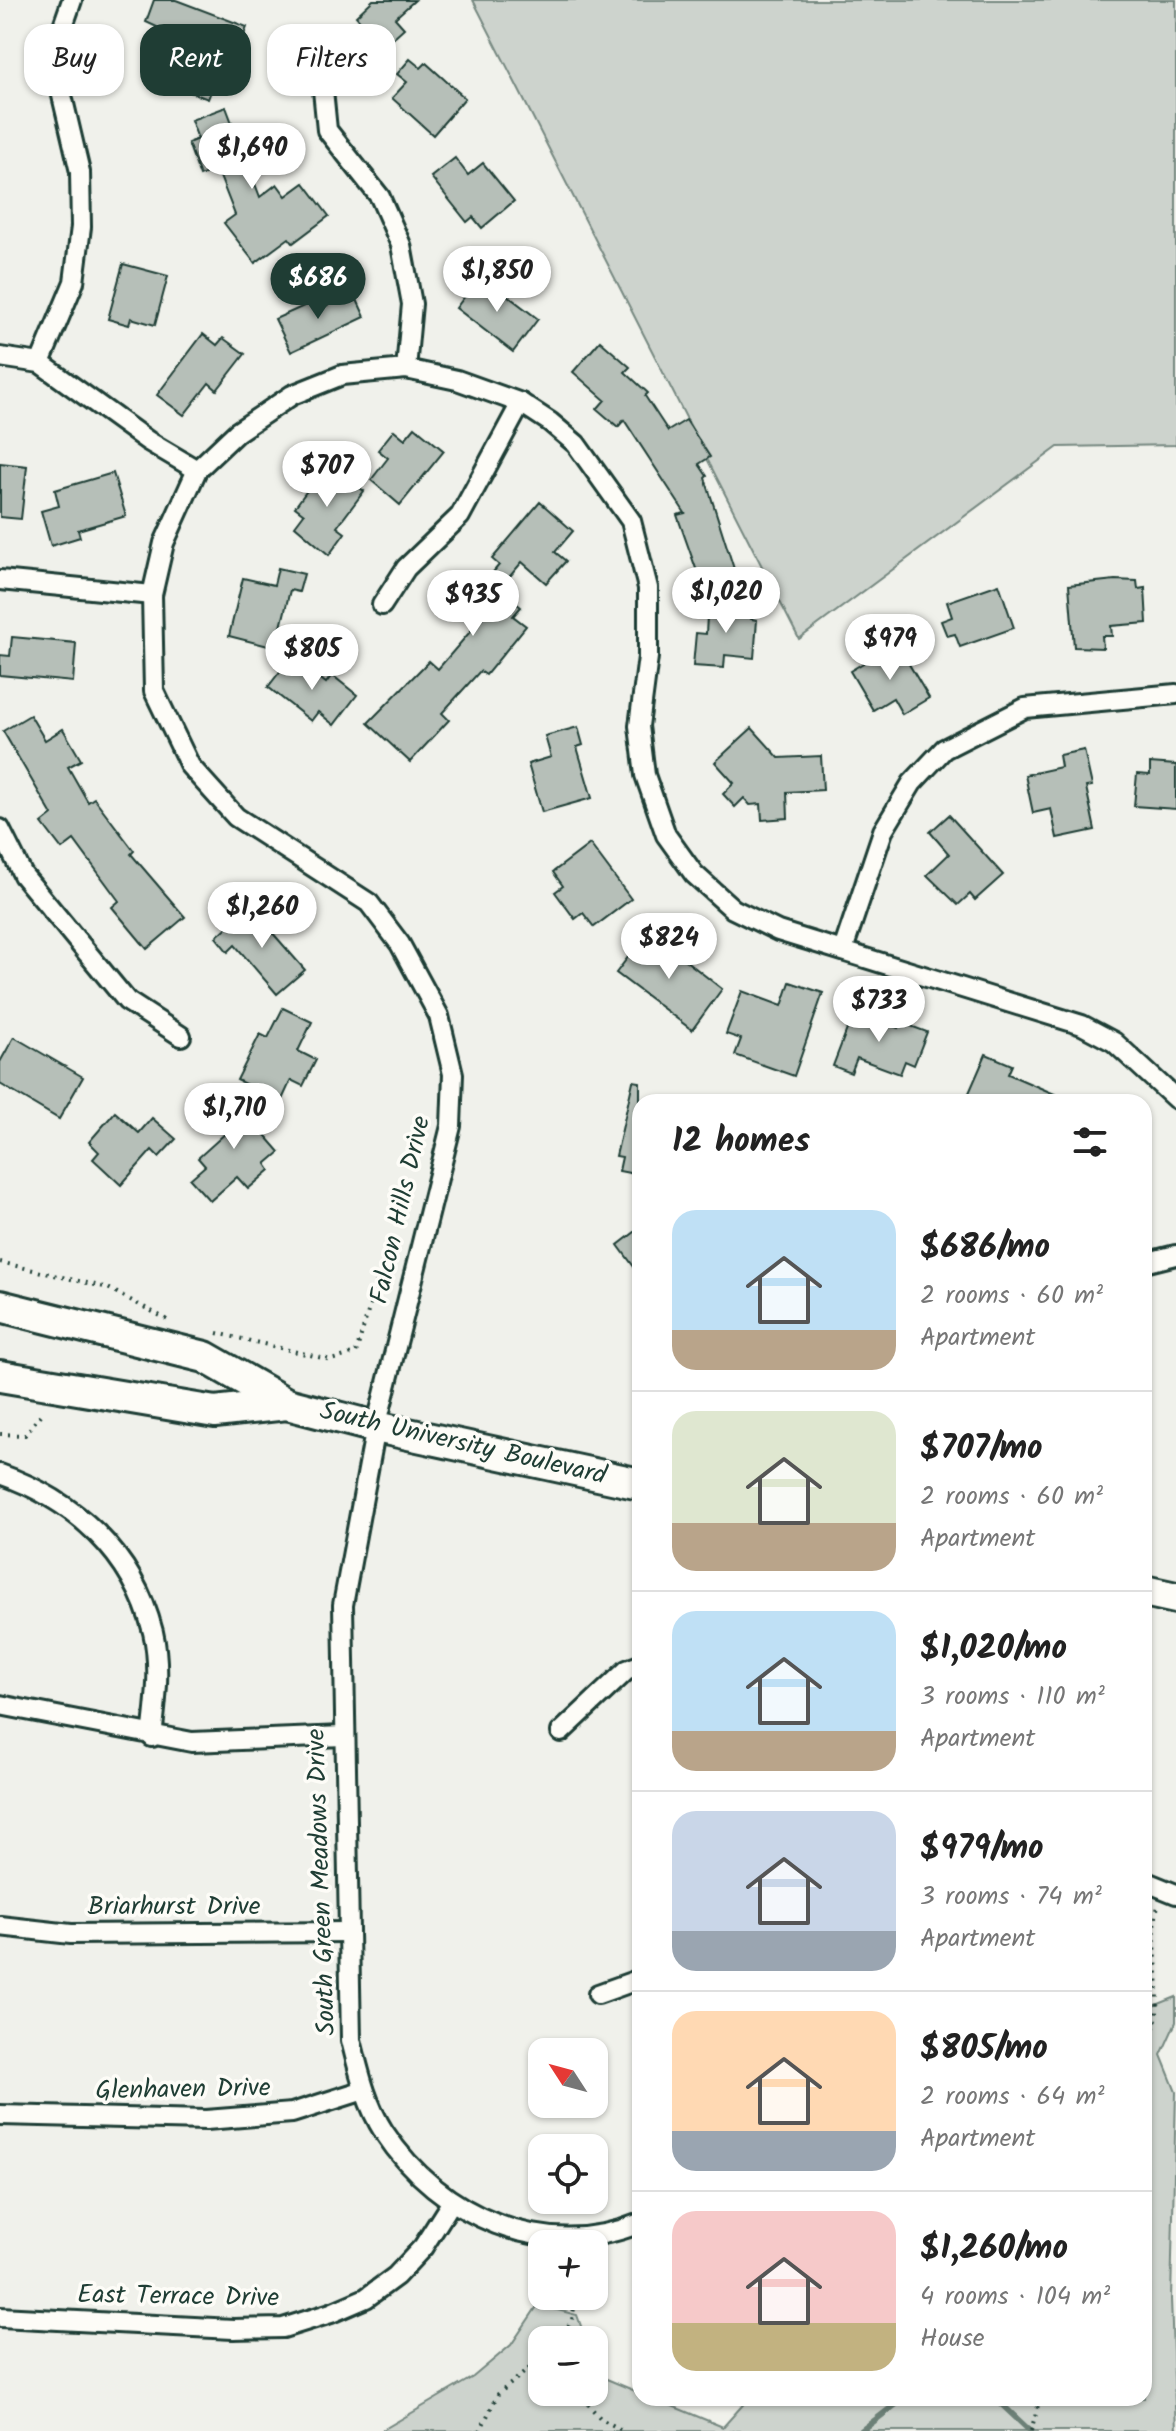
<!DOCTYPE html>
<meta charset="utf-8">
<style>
:root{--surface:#fff;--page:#f2f2f2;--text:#222;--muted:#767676;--line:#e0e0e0;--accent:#1f3d34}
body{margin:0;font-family:Kalam,sans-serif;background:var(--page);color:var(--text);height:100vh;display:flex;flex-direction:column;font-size:30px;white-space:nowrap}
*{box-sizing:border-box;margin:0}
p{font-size:26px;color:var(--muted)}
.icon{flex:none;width:44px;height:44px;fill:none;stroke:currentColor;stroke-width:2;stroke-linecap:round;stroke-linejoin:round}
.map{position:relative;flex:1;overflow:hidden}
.details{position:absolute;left:632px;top:1094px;width:520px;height:1312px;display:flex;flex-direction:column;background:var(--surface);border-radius:24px;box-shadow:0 2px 6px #0004}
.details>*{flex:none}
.hud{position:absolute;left:24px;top:24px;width:488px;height:72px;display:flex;gap:16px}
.needle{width:52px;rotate:306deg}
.buttons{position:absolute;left:528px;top:2038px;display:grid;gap:16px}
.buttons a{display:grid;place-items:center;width:80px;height:80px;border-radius:16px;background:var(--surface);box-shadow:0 2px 6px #0004;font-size:40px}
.price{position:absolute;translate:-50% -68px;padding:0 18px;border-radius:28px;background:#fff;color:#222;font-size:26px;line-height:52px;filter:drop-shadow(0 2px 4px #0008)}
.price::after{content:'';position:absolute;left:50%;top:48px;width:24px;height:18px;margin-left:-12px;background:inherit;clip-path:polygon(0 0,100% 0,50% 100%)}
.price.on{background:var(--accent);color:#fff}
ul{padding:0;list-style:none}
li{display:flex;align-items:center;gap:24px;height:200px;padding:0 40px}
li+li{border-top:2px solid var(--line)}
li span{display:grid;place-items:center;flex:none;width:224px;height:160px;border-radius:24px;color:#555}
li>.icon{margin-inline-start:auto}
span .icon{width:96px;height:96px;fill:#fffc;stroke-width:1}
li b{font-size:34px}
h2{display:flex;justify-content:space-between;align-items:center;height:96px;padding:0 40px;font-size:34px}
.tag{padding:0 28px;border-radius:24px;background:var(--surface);box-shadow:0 2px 6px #0004;font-size:28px;line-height:72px}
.tag.on{background:var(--accent);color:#fff}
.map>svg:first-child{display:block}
.green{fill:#cdd3cd;stroke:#768880;stroke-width:2}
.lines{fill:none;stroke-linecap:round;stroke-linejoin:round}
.stream{stroke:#6c8077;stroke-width:6}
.building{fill:#b6bfb8;stroke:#1f3d34;stroke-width:2}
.street-casing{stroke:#1f3d34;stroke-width:24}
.primary-casing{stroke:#1f3d34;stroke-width:36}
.path{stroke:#1f3d34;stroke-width:4;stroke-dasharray:2 6;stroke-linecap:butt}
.street{stroke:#fdfcf7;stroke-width:18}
.primary{stroke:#fdfcf7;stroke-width:30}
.labels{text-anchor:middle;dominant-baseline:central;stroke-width:7;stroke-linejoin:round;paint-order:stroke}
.street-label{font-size:26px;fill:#1f3d34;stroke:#fdfcf7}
</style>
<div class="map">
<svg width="1176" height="2431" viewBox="0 0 1176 2431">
<rect width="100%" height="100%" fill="#f0f1eb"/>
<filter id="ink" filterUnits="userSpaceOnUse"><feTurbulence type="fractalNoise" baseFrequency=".0125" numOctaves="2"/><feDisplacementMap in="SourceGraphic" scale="16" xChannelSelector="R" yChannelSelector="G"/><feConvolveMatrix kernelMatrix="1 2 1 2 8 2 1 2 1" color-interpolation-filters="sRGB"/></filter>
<g filter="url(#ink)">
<g class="green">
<polygon points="473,0 1176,0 1176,445 1058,447 799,639"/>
<polygon points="1176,1997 1176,2022 1161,2055 1176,2092 1171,2299 1176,2431 381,2431 473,2377 511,2345 538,2305 577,2315 586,2340 542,2340 542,2392 594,2392 594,2365 597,2375 640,2393 640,2398 653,2398 723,2427 749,2398 1144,2398 1144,2010"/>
</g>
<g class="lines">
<g class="stream">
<polyline points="995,2398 1030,2431"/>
<polyline points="861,2431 904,2398"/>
</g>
</g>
<g class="building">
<polygon points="154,0 176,0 247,27 239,48 229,44 208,99 151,77 164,44 153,39 157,27 146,22"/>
<polygon points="373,0 415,0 395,18 404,28 383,47 356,16"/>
<polygon points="410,59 421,68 426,63 465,98 433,135 392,98 407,82 397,74"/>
<polygon points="226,107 260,197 277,184 286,196 304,183 329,216 293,243 289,238 255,263 224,223 235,215 217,169 200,176 188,143 198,139 191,120"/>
<polygon points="455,158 468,175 483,163 514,201 482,228 473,217 467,222 431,177"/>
<polygon points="123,264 168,276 155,325 131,318 129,325 108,319"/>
<polygon points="481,275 538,319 513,352 456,308"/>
<polygon points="354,293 365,317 291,352 275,319 315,301 319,309"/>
<polygon points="203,334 217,345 223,338 245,354 217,390 209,383 184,415 157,395"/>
<polygon points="600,341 630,367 625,372 648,393 645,396 668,431 686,420 710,457 699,464 707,476 705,478 734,569 700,580 677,515 685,513 624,420 618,427 597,409 605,400 573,372"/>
<polygon points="415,427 444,451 400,505 371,480 388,458 378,450 394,430 405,439"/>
<polygon points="0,463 27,466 21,519 0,517"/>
<polygon points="332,468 364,491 337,527 345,533 329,555 295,526 304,514 295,507 314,481 319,485"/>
<polygon points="113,473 126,516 78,530 80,537 51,546 41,511 59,506 55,490"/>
<polygon points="540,502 573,531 555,552 566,561 546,583 522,562 499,589 521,607 513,616 526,626 486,675 480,671 442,713 449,720 410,762 368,723 429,661 438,669 482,618 466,605 499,565 492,559"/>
<polygon points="278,568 304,574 299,592 290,590 276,648 229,636 243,578 274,585"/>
<polygon points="1115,580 1137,581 1138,589 1145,588 1147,623 1111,626 1112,636 1102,636 1103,648 1074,647 1069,585"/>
<polygon points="999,584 1014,628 960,647 955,634 947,636 941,621 952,617 947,602"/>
<polygon points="717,601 752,603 751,619 757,620 754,658 725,655 724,668 693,666 696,633 706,634 707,616 715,617"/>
<polygon points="12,637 76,643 73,682 0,675 0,655 10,656"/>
<polygon points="900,649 929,698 902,714 893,698 873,710 850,671 875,656 879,662"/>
<polygon points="292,656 326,683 332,675 357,695 334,725 318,712 311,721 268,687"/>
<polygon points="30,715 45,740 63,729 81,760 68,767 88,802 94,798 134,851 131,854 185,917 147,949 112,907 119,901 74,840 62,849 42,823 52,815 3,731"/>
<polygon points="578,727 583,745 577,747 592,798 542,812 528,764 551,757 545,736"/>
<polygon points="752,728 779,758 821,756 823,790 787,792 788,818 762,820 761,804 750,805 744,798 735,807 723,794 734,783 715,762"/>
<polygon points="1084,750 1092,786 1086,787 1095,830 1057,838 1051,809 1033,813 1025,775 1061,767 1059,755"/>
<polygon points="1150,763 1176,765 1176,809 1134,806 1137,774 1150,775"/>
<polygon points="949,815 1003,875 975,900 970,894 958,905 927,875 949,854 930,832"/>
<polygon points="590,844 631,899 594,927 583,913 575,919 555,892 563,886 553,872"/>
<polygon points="250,907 305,970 277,994 235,945 228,952 216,937"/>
<polygon points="648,931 722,989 692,1030 616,973"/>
<polygon points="790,982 823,993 794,1076 735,1055 741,1039 726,1034 742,991 782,1006"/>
<polygon points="283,1008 312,1022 298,1051 316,1060 303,1086 291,1080 281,1102 237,1080 260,1034 268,1038"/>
<polygon points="854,1011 898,1028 900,1022 927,1032 914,1065 905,1061 900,1074 857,1058 851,1073 833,1066"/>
<polygon points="14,1037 83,1077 59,1119 0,1084 0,1062"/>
<polygon points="986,1054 1012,1065 1008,1074 1073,1102 965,1102"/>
<polygon points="633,1081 640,1082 640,1175 619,1171 622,1157 616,1156"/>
<polygon points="227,1091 280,1152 266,1164 270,1170 248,1189 237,1177 210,1201 190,1179 205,1166 198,1158 228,1131 208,1108"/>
<polygon points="115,1112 139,1133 152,1118 176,1139 159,1157 152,1150 121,1185 93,1159 99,1152 89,1142"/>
<polygon points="640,1228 640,1275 618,1245"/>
</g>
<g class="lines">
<defs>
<g id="street">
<polyline points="321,70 327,130 380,197 401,245 412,304 406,369"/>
<polyline points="0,357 40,363 148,441 197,470"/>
<polyline points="40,363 74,282 81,227 80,172 60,87 64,23 72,0"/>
<polyline points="0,580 152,595"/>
<polyline points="382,605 406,568 460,516 521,403"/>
<polyline points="0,829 23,875 127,1001 181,1036"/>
<polyline points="843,950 883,831 912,783 944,749 1025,708 1176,694"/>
<polyline points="1144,1263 1176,1255"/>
<path d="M 0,1474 C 74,1500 133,1553 153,1632 C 161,1666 156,1702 152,1737"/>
<polyline points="0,1705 192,1742 343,1736"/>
<polyline points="561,1732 627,1670 640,1665"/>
<polyline points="1144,1881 1176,1894"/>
<polyline points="0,1926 71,1934 349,1932"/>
<polyline points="598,1994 640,1979"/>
<polyline points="0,2115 206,2120 292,2113 364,2090"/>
<path d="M 640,2223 C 543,2263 439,2216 384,2132 C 366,2104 359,2072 351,2040 L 343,1605 L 376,1427 L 451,1126 L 453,1074 L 439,1016 L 400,944 L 369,903 L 236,817 L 190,766 L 154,691 L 152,595 L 164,543 L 197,470 L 237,432 L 292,395 L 342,375 L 406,369 L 457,380 L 521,403 L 550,422 L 576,444 L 631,521 L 648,588 L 648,657 L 639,726 L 645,775 L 666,835 L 694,874 L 733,909 L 778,931 L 1082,1025 L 1114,1042 L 1176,1099"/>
<polyline points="0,2317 233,2329 283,2328 331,2313 366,2298 396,2276 423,2247 451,2203"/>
</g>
<g id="primary">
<polyline points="0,1306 205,1357 287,1404 376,1427 640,1484"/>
<polyline points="0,1376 215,1412 287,1404"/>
<polyline points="1144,1591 1176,1598"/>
</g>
</defs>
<use href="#street" class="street-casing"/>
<use href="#primary" class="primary-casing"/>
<g class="path">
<polyline points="0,1262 108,1288 170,1321"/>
<polyline points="217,1333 331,1360 356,1353 377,1281"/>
<polyline points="0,1434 25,1435 43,1411"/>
<path d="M 1144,2051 C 1172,2009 1147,1953 1158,1905"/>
<polyline points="560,2340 572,2320 576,2296"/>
<polyline points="577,2392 601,2419 624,2431"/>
<polyline points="480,2431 498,2394 542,2358"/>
<polyline points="1031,2431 1040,2398"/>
</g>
<use href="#street" class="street"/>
<use href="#primary" class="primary"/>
</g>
</g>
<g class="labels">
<g class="street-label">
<text transform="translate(401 1210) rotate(-77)">Falcon Hills Drive</text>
<text transform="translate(463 1444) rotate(13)">South University Boulevard</text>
<text transform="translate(322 1882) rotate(-92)">South Green Meadows Drive</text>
<text x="174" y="1907">Briarhurst Drive</text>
<text transform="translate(183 2090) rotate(-1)">Glenhaven Drive</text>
<text transform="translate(178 2297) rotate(1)">East Terrace Drive</text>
</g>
</g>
</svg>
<div class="buttons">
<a><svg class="needle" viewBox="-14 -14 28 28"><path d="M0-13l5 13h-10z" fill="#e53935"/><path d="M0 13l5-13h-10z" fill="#767676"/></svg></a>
<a><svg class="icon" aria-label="locate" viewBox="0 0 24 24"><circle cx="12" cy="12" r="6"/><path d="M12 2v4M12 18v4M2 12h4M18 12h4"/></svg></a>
<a>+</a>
<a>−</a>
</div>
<b class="price" style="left:252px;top:191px">$1,690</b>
<b class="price" style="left:497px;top:314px">$1,850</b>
<b class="price on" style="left:318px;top:321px">$686</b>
<b class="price" style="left:327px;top:509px">$707</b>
<b class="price" style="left:726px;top:635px">$1,020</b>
<b class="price" style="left:473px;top:638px">$935</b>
<b class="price" style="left:890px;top:682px">$979</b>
<b class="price" style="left:312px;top:692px">$805</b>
<b class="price" style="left:262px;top:950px">$1,260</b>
<b class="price" style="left:669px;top:981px">$824</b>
<b class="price" style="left:879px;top:1044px">$733</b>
<b class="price" style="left:234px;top:1151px">$1,710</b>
<div class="hud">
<a class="tag">Buy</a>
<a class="tag on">Rent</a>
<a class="tag">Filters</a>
</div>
<section class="details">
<h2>12 homes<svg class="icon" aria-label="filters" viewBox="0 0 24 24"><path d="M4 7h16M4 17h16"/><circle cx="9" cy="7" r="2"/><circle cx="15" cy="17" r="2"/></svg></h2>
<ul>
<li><span style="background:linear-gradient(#bfe0f5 75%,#b9a48a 0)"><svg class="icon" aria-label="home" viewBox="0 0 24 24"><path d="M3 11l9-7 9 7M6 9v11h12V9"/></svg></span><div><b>$686/mo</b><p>2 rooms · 60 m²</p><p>Apartment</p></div></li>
<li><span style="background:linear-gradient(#dfe7d0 70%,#b9a48a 0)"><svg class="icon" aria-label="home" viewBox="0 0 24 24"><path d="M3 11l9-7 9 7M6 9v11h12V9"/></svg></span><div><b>$707/mo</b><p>2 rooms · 60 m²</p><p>Apartment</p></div></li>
<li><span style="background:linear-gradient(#bfe0f5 75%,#b9a48a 0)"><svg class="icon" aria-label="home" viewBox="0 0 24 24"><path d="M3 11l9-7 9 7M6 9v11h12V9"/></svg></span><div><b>$1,020/mo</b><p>3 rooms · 110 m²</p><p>Apartment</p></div></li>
<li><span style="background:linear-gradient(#c9d6e8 75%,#9aa5b1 0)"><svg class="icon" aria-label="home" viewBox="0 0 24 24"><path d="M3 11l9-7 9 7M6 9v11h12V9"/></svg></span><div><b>$979/mo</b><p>3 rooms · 74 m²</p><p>Apartment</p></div></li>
<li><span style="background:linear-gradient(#ffd9b3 75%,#9aa5b1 0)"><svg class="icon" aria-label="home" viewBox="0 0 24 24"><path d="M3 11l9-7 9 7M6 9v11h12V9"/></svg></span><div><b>$805/mo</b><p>2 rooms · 64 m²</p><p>Apartment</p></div></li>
<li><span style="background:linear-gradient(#f6c9c9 70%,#c2b280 0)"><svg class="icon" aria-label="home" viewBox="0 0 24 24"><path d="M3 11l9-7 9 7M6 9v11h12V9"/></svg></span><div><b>$1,260/mo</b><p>4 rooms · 104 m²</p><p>House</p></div></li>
</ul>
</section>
</div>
